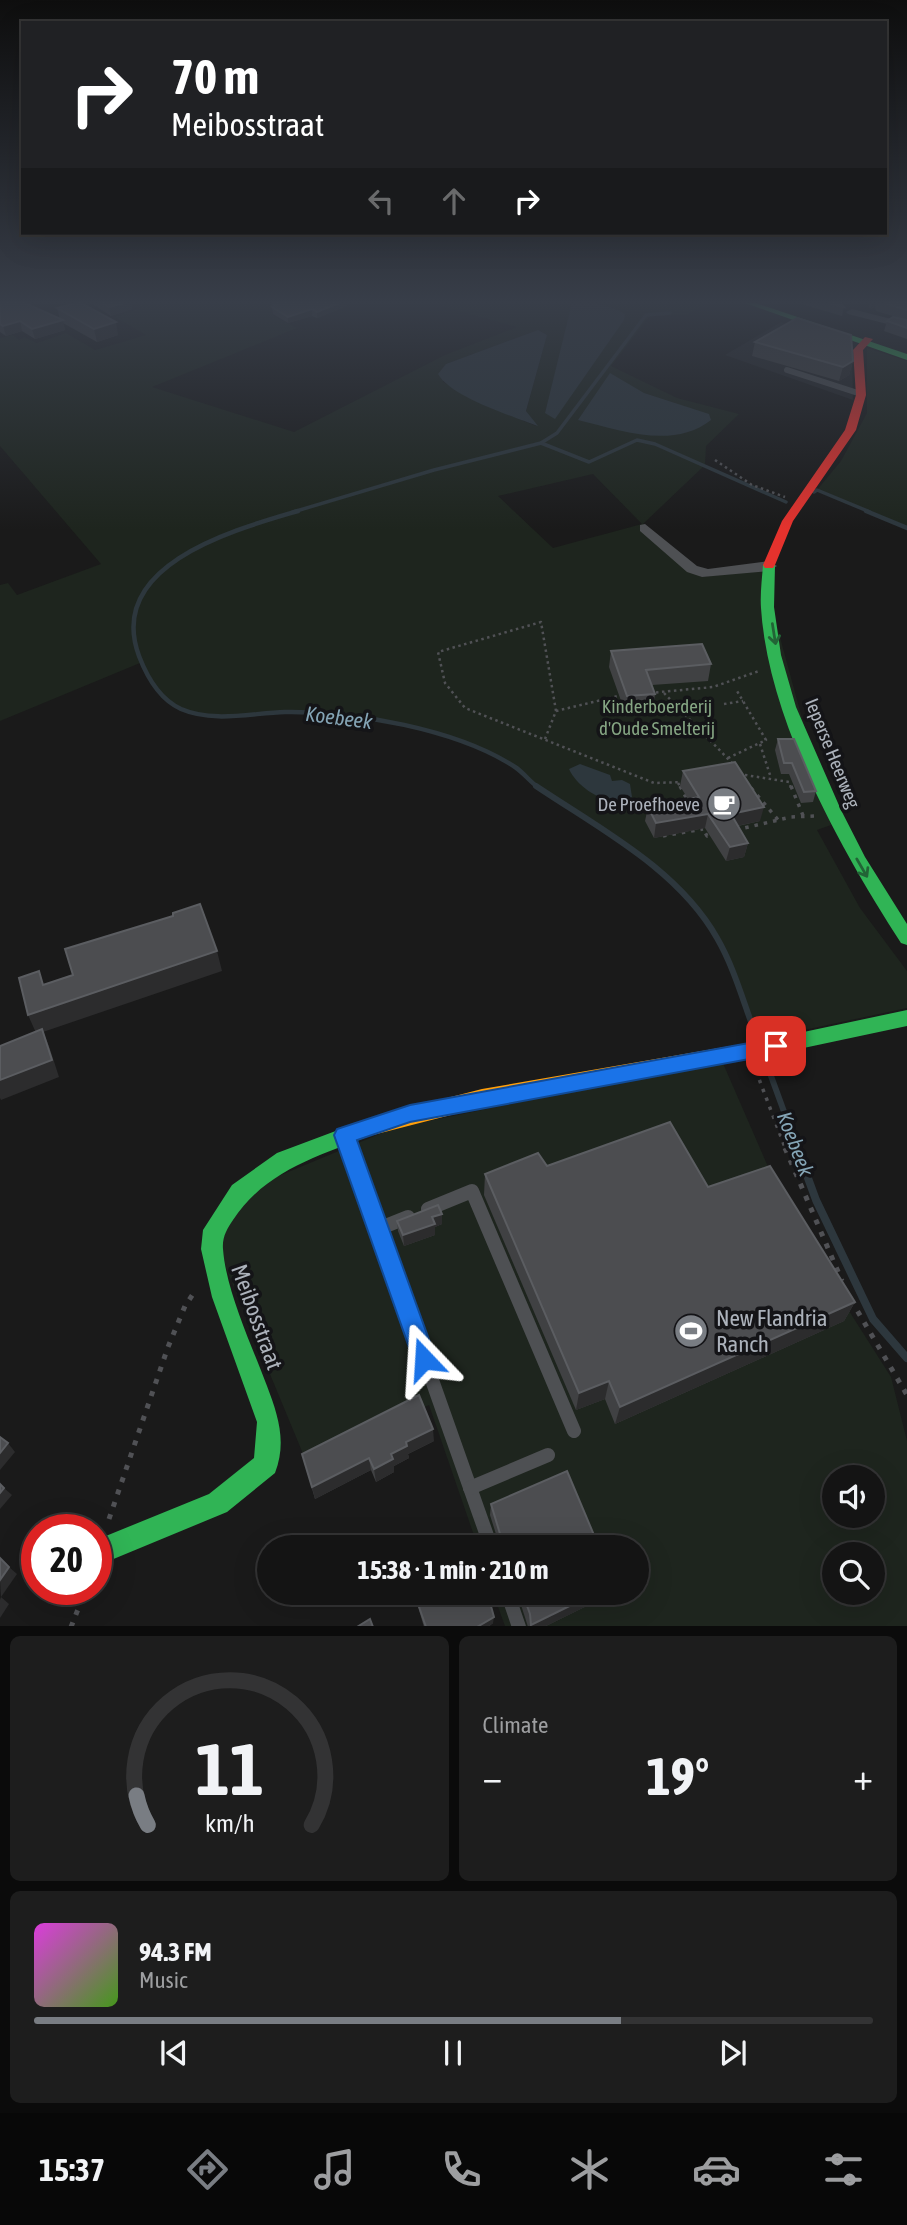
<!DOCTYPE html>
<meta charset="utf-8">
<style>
body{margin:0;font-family:"Asap Condensed",sans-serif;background:#1d1d1d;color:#f1f3f6;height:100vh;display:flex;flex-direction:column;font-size:26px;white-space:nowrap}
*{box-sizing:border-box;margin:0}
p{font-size:23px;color:#9d9ea0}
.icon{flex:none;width:38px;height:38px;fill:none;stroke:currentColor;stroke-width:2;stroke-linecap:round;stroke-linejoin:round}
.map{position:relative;height:1626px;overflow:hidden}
.drawer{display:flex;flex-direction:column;gap:10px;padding:10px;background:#0b0b0b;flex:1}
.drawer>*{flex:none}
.banner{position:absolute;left:21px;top:21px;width:866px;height:214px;border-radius:0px;box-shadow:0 7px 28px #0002,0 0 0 2px #333334;background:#202124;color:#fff;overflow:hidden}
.fabs{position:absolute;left:822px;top:1465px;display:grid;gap:14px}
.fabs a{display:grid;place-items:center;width:63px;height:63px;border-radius:50%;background:#141414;box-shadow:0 7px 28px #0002,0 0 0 2px #333334;font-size:35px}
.speed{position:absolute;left:21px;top:1514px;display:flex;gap:14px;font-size:35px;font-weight:700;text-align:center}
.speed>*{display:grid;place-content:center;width:91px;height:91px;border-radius:50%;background:#141414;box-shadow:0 7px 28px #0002,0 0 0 2px #333334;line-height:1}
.speed .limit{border:10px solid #d22;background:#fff;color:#111}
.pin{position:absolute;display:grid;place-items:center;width:60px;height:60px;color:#fff;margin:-30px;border-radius:14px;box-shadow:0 4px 10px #0006}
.me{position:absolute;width:77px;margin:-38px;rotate:340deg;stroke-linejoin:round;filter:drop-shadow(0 0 5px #0008)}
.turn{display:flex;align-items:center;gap:24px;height:147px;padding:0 35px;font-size:32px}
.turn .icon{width:91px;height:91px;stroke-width:2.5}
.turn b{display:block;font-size:49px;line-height:60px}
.lanes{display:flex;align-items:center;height:66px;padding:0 35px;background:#0003;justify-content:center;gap:35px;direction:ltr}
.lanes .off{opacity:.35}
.big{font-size:52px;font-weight:700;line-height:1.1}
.drawer .widget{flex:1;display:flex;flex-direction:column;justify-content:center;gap:10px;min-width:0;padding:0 24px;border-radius:10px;background:#1d1d1d}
.drawer .dial{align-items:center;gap:0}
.dial svg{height:182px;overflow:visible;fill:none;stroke:#333334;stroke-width:7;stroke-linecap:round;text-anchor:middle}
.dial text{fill:#f1f3f6;stroke:none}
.song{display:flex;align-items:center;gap:21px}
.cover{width:84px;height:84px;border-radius:10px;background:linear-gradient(135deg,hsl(300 70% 55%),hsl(100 70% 35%))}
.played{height:7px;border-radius:4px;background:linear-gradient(90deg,#797d83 70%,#333334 70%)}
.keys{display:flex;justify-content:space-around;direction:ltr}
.heat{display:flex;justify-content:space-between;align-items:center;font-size:38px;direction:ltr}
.drawer .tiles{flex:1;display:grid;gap:10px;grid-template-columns:1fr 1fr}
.widget:last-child{grid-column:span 2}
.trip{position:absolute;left:257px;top:1535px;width:392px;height:70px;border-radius:35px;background:#141414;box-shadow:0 7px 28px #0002,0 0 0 2px #333334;font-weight:700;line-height:70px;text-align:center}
.tabs{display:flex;height:112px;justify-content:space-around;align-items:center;background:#080808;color:#9d9ea0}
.tabs .icon{width:49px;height:49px}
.tabs .active{color:#797d83}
.tabs b{font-size:32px;color:#f1f3f6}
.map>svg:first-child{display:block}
.built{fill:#242527}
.green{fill:#1e251e;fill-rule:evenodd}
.water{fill:#2d373d}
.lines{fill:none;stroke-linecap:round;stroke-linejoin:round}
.stream-far3{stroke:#2d373d;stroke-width:3.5}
.stream-far2{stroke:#2d373d;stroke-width:4.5}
.stream-far1{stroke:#2d373d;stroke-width:6}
.stream{stroke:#2d373d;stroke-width:8}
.path-far2{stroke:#505155;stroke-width:2.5;stroke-dasharray:2.5 3.5;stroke-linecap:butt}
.path-far1{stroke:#505155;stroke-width:3.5;stroke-dasharray:3.5 6;stroke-linecap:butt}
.path{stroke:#505155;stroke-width:5;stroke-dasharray:5 8;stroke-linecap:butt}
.lane-far2{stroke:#4e5053;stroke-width:6}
.lane-far1{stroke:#4e5053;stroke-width:10}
.lane{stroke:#4e5053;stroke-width:14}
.street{fill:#4e5053;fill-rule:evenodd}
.fast{fill:#30b455;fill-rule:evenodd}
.slow{fill:#ff9f0a;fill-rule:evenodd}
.jam{fill:#e5322d;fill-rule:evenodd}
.wall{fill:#404143}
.shaded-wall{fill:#2c2c2d}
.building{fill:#4c4d50;stroke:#5b5d61;stroke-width:2}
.oneway{stroke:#226436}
.route{fill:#1a73e8;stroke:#114b97;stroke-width:2}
.labels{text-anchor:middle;stroke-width:7;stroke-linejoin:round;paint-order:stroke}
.park-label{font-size:19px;fill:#85a583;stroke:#141417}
.street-label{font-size:19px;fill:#acb2bb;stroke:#141417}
.poi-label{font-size:19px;fill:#acb2bb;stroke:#141417;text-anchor:end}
.water-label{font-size:21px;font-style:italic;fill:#84a4b5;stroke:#141417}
.near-street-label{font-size:23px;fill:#acb2bb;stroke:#141417}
.near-poi-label{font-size:23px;fill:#acb2bb;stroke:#141417;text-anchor:start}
</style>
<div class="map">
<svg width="907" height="1627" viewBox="0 0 907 1627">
<rect width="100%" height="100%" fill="#1a1a1a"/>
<path class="built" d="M781 322 852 348 853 400 725 355Z"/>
<g class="green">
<path d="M136 303H267L274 316 297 328 152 387 294 432 445 355 517 327 430 303H574L545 413 616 309 589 303H659L674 308 673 303H711L686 315 650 316 611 366 677 398 739 414 706 446 705 465 643 524 701 577 762 571 831 825 817 830 860 908 907 971V1008L757 1040 714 931 692 903 662 872 535 785C502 737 346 712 289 712 255 712 215 722 182 710 160 701 153 681 140 663L0 721V585L8 583 17 595 101 564 0 446V338L13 335 19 340 24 337 37 343 66 333 95 350 146 335 115 317 142 307ZM538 330 547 335 526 411 536 426 490 407 443 382 446 364ZM593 474 642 524 553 548 498 496Z"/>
<path d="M867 348 907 361V528L817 490 841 461 867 413Z"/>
<path d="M722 1061 769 1169 811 1251 891 1377 907 1441V1626H505L493 1593 637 1592V1547H478L429 1405 306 1461 226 1268 219 1238 257 1185 394 1128ZM835 1477H873V1516H835ZM835 1554H873V1592H835Z"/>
</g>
<g class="water">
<path d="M572 303C590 301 609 305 625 314L624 320 555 419 545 413Z"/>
<path d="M538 330 547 335 526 411 538 426C512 416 451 397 438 374L446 364Z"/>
<path d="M610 373 644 393 709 414 711 420C673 450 620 430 578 420Z"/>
<path d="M580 764 610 775 612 781 622 780 630 784 632 797C611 810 578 789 569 769Z"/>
</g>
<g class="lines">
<g class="stream-far3">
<path d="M541 443 589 462 637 440 655 444 786 502"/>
<path d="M814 492 817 490 870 512"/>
<path d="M293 512 434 470 541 443 557 433 646 315 670 313"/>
</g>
<g class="stream-far2">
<path d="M298 511C237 529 105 564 139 656 147 677 159 699 181 709 214 723 251 713 285 712 354 711 457 729 515 767 524 773 530 782 539 788"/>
<path d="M866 511 907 528"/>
</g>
<g class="stream-far1">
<path d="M536 786C600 829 678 869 717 938 735 969 744 1005 757 1038"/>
<path d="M763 1054 798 1150"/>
</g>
<path class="stream" d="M797 1148 816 1200 873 1319 907 1358"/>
<g class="path-far2">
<path d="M715 460 752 485 785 497"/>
<path d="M650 693 713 687 759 671"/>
<path d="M664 693 734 765"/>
<path d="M724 704 743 701"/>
<path d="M556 711 622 695"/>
<path d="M545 739 556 711 541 622 438 652 445 683 465 708 654 783 684 782"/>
<path d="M760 744 771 778"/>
<path d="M728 758 766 740 737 691"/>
<path d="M739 774 789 782 791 788"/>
<path d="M678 783 681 788"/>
</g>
<g class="path-far1">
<path d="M680 786 689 803"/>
<path d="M791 786 804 818"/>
<path d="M751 788 779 821"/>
<path d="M701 825 707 836 714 834"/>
<path d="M736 830 791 817 814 816"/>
<path d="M663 836 703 829"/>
<path d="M756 1071 786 1150"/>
</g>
<g class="path">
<path d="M785 1148 842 1281"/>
<path d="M851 1300 907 1395"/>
<path d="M109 1519 168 1347 185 1306 195 1291"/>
<path d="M71 1627 86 1589"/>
</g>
<path class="lane-far2" d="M787 370 861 394"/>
<path class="lane-far1" d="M345 1135 350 1150"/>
<g class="lane">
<path d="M350 1148 491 1547"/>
<path d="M428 1209 472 1191 574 1431"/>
<path d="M378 1229 408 1217"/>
<path d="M470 1488 548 1455"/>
<path d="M507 1592 519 1627"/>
</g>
<g class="street">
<path d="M852 309 907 323V329L848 314 846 312Z"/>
<path d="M645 524 697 566 708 569 769 561 777 566 769 571 702 577 687 572 640 531V525Z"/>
</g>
<g class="fast">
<path d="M745 303H756L907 354V360Z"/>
<path d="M769 561 775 565 774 607 781 655 796 707 841 810 865 857 907 924V945L901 943C841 850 768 720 761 608 760 594 762 579 763 565Z"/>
<path d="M907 1010V1026L766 1056 759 1054 757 1048 759 1042 766 1040Z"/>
<path d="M373 1117 380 1120 383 1126 380 1132C325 1154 267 1168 233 1220 227 1229 222 1237 223 1249 226 1291 252 1346 267 1386 278 1415 287 1442 275 1473L227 1512 99 1565 96 1564V1540L209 1494 254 1458 257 1422 212 1297 201 1249 203 1230 232 1185 277 1153Z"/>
</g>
<path class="slow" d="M766 1040 773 1042 775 1048 773 1054 766 1056 482 1107 373 1135 366 1132 363 1126 366 1120 373 1117 482 1089Z"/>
<path class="jam" d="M865 337 873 339 863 350 866 395 856 430 793 521 775 565 773 568H765L763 565 782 521 845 430 856 395 853 350Z"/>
</g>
<g class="wall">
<path d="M0 303 60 319 57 308 118 335 97 342 63 323 65 330 35 339 22 331 6 336 0 332Z"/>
<path d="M91 303H131L132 309 111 316Z"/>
<path d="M271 303 347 306 317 318 312 316 288 323 273 314Z"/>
<path d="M798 303H841L844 307 842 316Z"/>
<path d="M868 303H907V339L884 331 887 321 903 319 876 311 875 307 870 309Z"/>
<path d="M755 342 853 361 849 375 839 381 752 356Z"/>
<path d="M611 651 711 664 708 681 652 685 655 694 653 710 625 712 609 667Z"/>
<path d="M778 739 816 791 813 802 801 803 789 774H781L775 750Z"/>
<path d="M683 771 760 821 738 826 748 843 744 857 726 861 705 828 654 838 645 821 648 807 688 799 680 786Z"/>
<path d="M485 1174 708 1187 855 1302 844 1321 615 1424 605 1399 576 1410 484 1195Z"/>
<path d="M397 1221 442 1224 435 1227V1235L404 1246 398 1231Z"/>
<path d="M434 1441 408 1454 409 1458 394 1466V1472L376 1482 371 1470 315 1499 302 1454Z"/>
<path d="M491 1504 599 1547H500L490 1515Z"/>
<path d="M517 1592H611V1594L544 1627H528Z"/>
<path d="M418 1604 493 1623 488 1627H424L419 1610Z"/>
</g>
<g class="shaded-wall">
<path d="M124 303H131L132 309 111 316 109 307Z"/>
<path d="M339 303H346L347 306 317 318V312Z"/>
<path d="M872 303H876L875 307 870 309Z"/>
<path d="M312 309V316L288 323V317Z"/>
<path d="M63 320 65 330 35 339 32 329Z"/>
<path d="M20 321 22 331 6 336 3 326Z"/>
<path d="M116 322 118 335 97 342 94 329Z"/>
<path d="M853 361 849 375 839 381 843 367Z"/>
<path d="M764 807 760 821 727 828 731 814Z"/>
<path d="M708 814 705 828 654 838 656 823Z"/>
<path d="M748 843 744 857 726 861 730 847Z"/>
<path d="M217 951 222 971 43 1032 49 1046 59 1077 1 1100 0 1098V1080L37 1035 28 1015Z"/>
<path d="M442 1214V1224L435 1227V1235L404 1246 403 1235 432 1217Z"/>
<path d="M855 1302 844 1321 615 1424 620 1407Z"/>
<path d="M609 1381 605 1399 576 1410 579 1393Z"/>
<path d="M433 1429 434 1441 408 1454 409 1458 394 1466V1472L376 1482 374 1469 406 1442Z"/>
<path d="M8 1443 15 1452 0 1470V1453Z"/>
<path d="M369 1458 371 1470 315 1499 312 1487Z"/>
<path d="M4 1488 12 1495 0 1509V1493Z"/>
<path d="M9 1567 17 1574 1 1597 0 1580Z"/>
<path d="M598 1592H611V1594L544 1627H530L531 1625Z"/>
<path d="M1 1597 9 1604 0 1618V1600Z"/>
<path d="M494 1617 493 1623 488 1627H477Z"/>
</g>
<g class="building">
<path d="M0 303H25L63 320 32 329 20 321 3 326 0 324Z"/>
<path d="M76 303H81L116 322 94 329 57 308Z"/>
<path d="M102 303H124L109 307Z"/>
<path d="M271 303H339L317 312 312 309 288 317 272 307 277 305Z"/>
<path d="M828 303H841L844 307Z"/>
<path d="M884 303H907V310Z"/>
<path d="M893 317 907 320V328L887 321Z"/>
<path d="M797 318 851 335 853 361 843 367 755 342Z"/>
<path d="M702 644 711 664 646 670 655 694 627 696 611 651Z"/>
<path d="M778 739H794L816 791 804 792 792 763H784Z"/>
<path d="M735 762 764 807 731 814 748 843 730 847 708 814 656 823 648 807 699 797 683 771Z"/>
<path d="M200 904 217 951 28 1015 19 978 39 971 43 985 73 975 65 949 173 916V913Z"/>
<path d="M42 1029 52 1060 0 1080V1046Z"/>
<path d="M670 1122 708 1187 770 1166 855 1302 620 1407 609 1381 579 1393 485 1174 538 1153 547 1166Z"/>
<path d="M438 1205 442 1214 432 1217 435 1224 403 1235 397 1221Z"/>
<path d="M419 1395 433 1429 406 1442 407 1446 391 1454 393 1459 374 1469 369 1458 312 1487 302 1454Z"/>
<path d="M0 1437 8 1443 0 1453Z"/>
<path d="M567 1471 599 1547H504L491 1504Z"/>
<path d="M0 1484 4 1488 0 1493Z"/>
<path d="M0 1558 9 1567 0 1580Z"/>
<path d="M445 1592H487L494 1617 477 1627H426L418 1604Z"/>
<path d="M522 1592H598L531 1625 530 1614Z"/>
<path d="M370 1619 373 1627H357Z"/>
</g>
<defs><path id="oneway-shaft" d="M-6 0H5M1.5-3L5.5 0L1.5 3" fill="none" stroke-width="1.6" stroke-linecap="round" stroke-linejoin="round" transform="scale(1.75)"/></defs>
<g class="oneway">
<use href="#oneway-shaft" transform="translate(774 634) rotate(81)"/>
<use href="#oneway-shaft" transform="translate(862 868) rotate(60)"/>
</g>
<linearGradient id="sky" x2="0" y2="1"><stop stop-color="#0e0e0e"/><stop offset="0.57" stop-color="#383e49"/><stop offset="1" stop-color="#383e49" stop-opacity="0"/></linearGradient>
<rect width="907" height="530" fill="url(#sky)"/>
<path class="route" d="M776 1038 783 1041 785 1046 783 1052 776 1054 410 1122 357 1140 436 1359 433 1367 424 1371 416 1367 334 1135 337 1129 410 1105Z"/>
<defs>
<g id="cafe-disc" transform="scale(1.75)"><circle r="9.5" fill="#797d83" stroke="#141417"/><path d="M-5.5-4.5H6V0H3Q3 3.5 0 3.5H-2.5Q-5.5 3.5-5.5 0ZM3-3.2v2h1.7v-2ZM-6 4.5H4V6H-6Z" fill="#fff"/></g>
<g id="stadium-disc" transform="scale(1.75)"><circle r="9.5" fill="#797d83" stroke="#141417"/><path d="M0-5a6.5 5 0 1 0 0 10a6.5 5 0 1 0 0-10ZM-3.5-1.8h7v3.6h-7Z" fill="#fff"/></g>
</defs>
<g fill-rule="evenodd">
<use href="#cafe-disc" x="724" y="804"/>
<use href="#stadium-disc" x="691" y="1331"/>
</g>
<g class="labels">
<g class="park-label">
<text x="657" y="713">Kinderboerderij<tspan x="657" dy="22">d'Oude Smelterij</tspan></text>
</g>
<g class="street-label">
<text transform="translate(833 753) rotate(68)" y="7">Ieperse Heerweg</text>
</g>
<g class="poi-label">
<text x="700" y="811">De Proefhoeve</text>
</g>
<g class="water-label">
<text transform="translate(339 718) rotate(7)" y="7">Koebeek</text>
<text transform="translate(795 1144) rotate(69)" y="7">Koebeek</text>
</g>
<g class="near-street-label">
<text transform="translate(257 1317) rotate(70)" y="8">Meibosstraat</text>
</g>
<g class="near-poi-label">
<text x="716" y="1326">New Flandria<tspan x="716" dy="26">Ranch</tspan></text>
</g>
</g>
</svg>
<div class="fabs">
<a><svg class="icon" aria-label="sound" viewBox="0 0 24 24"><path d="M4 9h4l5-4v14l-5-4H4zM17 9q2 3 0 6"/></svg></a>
<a><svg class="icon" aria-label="search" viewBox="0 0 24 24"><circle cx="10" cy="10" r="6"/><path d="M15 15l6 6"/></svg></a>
</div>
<div class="speed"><div class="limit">20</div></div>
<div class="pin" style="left:776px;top:1046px;background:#d93025"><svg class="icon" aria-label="arrive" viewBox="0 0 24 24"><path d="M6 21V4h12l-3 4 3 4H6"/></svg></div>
<svg class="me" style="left:424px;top:1359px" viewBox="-20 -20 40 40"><path d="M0-17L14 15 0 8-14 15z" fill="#1a73e8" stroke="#fff" stroke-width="4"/></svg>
<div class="trip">15:38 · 1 min · 210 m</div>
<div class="banner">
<div class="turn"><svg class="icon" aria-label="right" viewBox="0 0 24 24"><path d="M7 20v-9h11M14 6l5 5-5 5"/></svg><div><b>70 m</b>Meibosstraat</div></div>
<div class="lanes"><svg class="icon off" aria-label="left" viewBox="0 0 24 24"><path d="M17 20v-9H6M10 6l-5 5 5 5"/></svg><svg class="icon off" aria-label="ahead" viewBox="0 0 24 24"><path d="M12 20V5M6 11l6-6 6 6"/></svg><svg class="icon" aria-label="right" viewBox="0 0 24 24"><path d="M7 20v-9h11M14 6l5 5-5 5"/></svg></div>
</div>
</div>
<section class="drawer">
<div class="tiles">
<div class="widget dial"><svg viewBox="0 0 100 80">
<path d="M14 69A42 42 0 1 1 86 69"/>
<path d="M14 69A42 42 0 0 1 9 56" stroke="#797d83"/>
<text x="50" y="56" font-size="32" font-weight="700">11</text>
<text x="50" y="72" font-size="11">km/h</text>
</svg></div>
<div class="widget"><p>Climate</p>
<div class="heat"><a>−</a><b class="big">19°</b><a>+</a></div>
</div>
<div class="widget">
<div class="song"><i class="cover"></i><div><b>94.3 FM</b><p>Music</p></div></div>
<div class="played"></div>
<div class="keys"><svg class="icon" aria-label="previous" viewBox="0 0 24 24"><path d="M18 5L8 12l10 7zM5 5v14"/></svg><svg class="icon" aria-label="pause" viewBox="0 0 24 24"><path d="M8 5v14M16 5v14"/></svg><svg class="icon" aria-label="next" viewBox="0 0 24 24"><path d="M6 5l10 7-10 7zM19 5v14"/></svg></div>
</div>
</div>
</section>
<nav class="tabs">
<b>15:37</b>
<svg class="icon active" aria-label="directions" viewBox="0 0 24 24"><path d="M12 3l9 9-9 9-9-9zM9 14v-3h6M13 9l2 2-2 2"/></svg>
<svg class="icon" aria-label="music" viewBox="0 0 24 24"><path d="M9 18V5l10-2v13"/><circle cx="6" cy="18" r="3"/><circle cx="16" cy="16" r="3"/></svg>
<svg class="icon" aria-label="phone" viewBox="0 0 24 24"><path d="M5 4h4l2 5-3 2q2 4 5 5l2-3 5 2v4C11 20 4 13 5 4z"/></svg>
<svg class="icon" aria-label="climate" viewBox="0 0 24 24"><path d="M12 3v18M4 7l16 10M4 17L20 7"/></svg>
<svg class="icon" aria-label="car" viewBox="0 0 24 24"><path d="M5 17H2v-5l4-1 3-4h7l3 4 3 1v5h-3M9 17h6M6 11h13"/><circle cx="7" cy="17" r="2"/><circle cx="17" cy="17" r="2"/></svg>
<svg class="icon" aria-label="filters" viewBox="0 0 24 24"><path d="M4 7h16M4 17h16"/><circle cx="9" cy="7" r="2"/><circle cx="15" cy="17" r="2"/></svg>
</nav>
